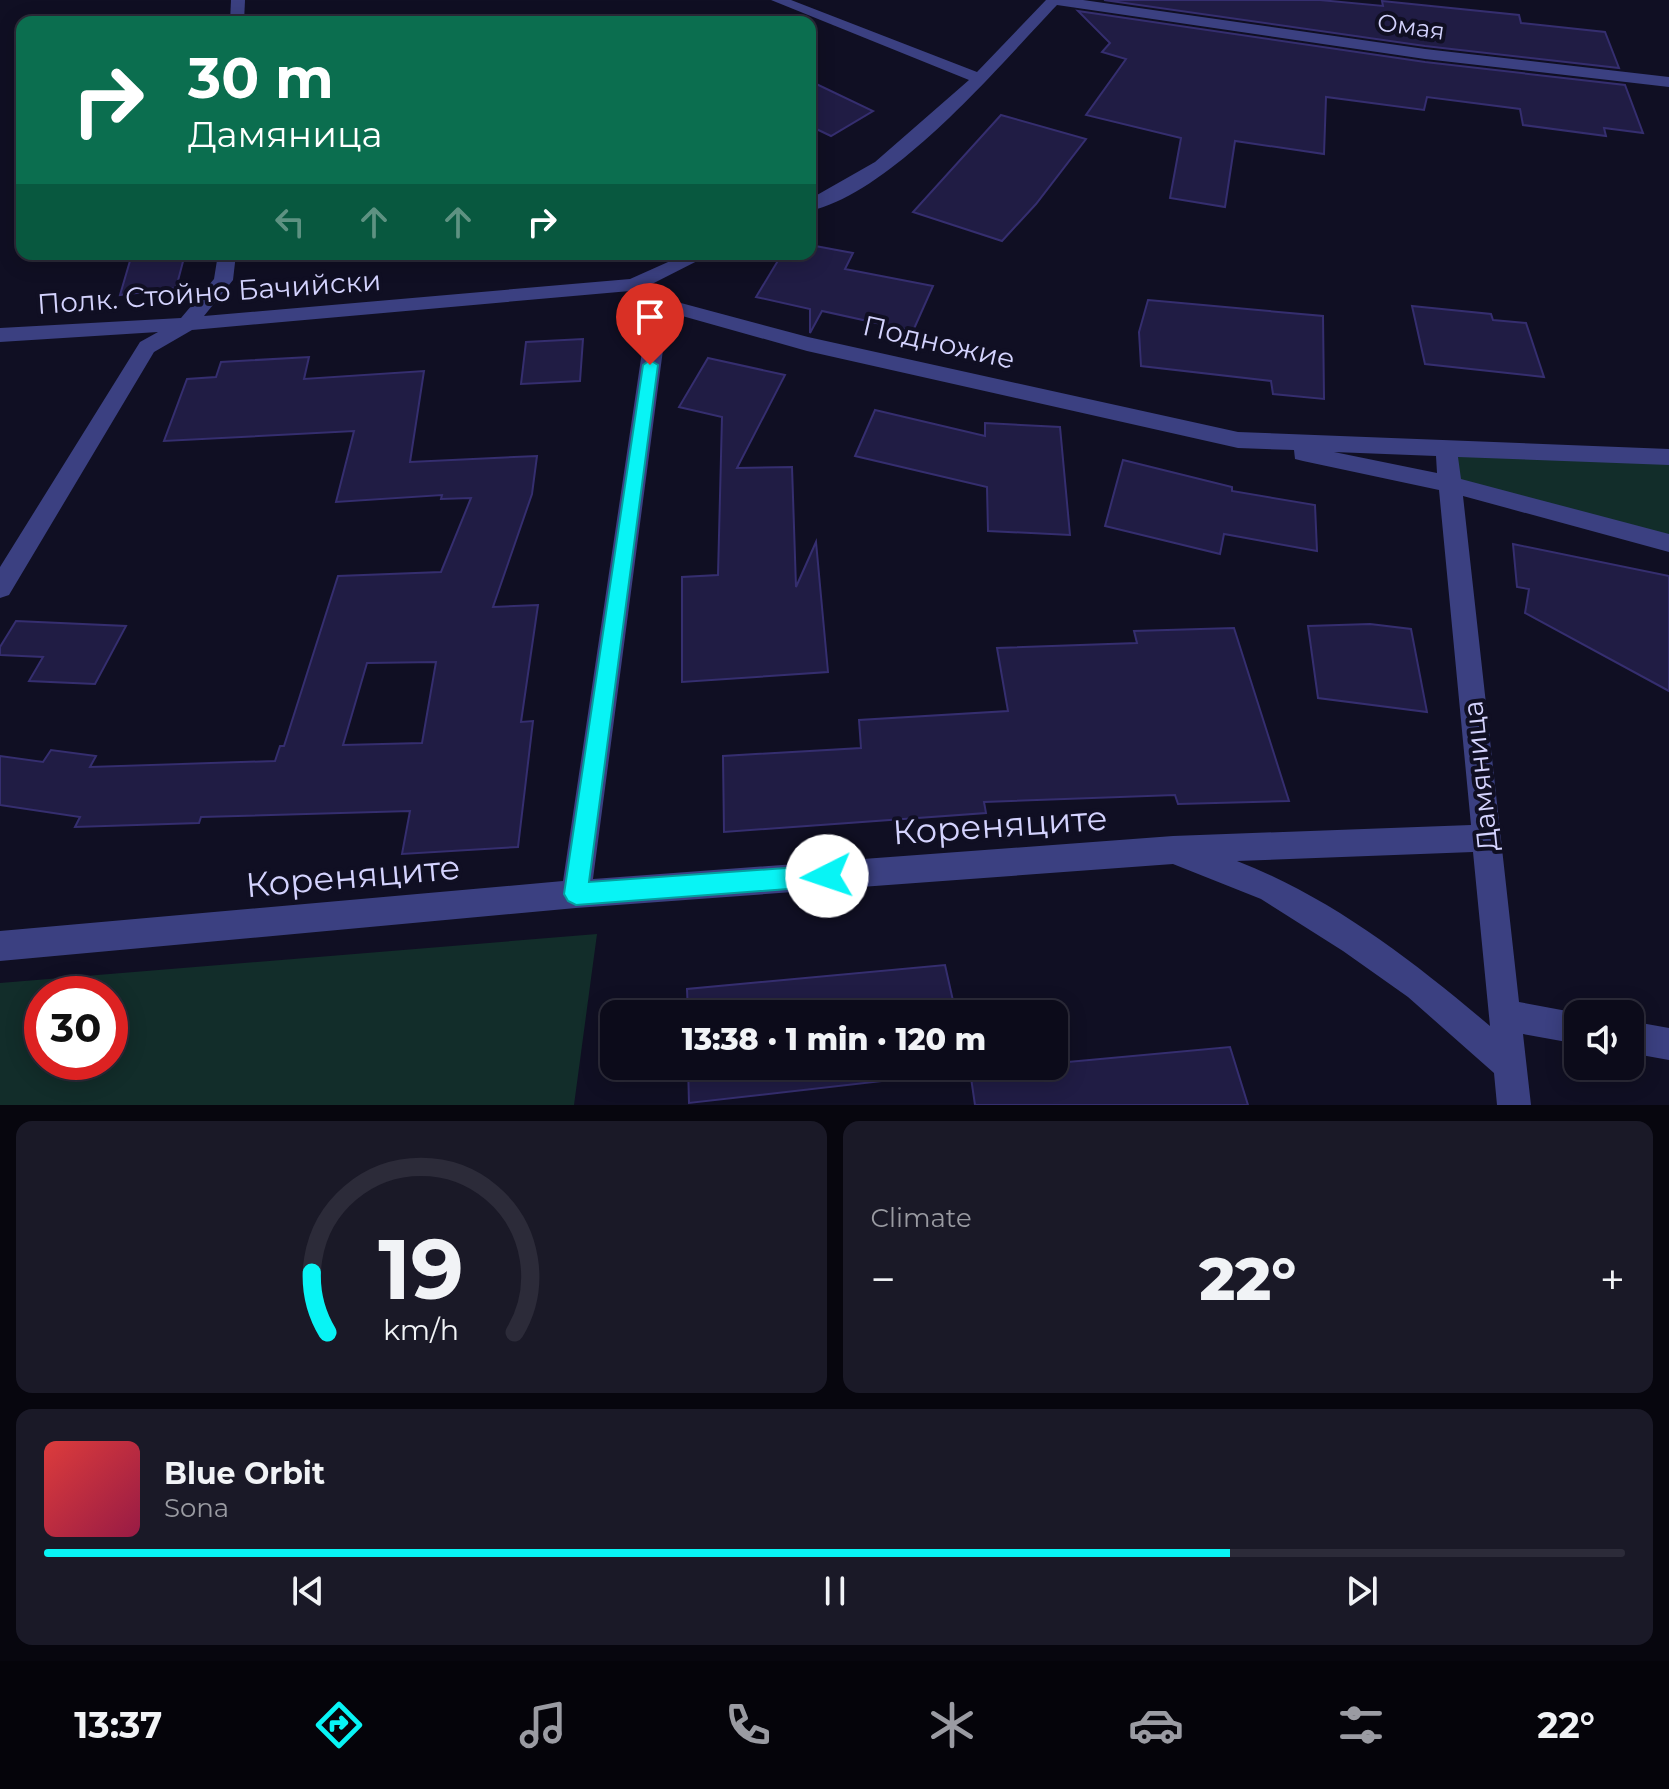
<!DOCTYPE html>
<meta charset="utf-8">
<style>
body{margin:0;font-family:Montserrat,sans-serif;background:#1a1927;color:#f1f3f6;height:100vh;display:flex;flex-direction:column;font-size:30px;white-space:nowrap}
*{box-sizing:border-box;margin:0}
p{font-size:26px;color:#9a9ba2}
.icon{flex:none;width:44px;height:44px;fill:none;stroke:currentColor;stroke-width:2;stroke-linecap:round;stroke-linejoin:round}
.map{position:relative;height:1105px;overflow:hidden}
.panel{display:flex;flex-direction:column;gap:16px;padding:16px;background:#07060e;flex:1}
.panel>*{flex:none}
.banner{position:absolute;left:16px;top:16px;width:800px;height:244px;border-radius:16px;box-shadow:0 4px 20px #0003,0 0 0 2px #2c2b39;background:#0b6e4f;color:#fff;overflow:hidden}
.fabs{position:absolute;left:1564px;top:1000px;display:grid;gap:16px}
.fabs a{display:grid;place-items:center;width:80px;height:80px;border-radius:16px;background:#0c0b1a;box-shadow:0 4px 20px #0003,0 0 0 2px #2c2b39;font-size:40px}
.speed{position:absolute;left:24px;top:976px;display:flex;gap:16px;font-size:40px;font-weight:700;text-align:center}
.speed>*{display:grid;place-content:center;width:104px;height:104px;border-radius:50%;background:#0c0b1a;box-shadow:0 4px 20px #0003,0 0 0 2px #2c2b39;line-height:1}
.speed .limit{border:12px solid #d22;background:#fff;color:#111}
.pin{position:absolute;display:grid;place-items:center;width:68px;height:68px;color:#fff;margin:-82px -34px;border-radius:50% 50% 50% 0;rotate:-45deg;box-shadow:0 0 8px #0007}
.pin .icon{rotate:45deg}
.me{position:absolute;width:88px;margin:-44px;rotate:266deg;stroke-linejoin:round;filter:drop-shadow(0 0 6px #0008)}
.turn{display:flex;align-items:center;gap:28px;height:168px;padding:0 40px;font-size:36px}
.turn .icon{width:104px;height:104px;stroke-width:2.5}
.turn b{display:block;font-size:56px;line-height:68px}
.lanes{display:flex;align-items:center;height:76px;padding:0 40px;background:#0003;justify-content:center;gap:40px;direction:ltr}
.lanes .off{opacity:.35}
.big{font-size:60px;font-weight:800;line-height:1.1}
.panel .tile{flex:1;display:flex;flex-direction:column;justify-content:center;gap:12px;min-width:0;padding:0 28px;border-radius:16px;background:#1a1927}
.panel .dial{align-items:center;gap:0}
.dial svg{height:208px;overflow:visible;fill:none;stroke:#2c2b39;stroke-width:7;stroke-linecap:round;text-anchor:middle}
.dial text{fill:#f1f3f6;stroke:none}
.song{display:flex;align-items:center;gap:24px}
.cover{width:96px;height:96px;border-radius:12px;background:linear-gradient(135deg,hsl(0 70% 55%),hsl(340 70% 35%))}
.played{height:8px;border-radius:4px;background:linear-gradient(90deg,#08f4f5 75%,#2c2b39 75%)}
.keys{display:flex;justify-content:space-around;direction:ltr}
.heat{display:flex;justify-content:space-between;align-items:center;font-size:44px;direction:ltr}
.panel .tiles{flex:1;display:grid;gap:16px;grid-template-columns:1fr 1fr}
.tile:last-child{grid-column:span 2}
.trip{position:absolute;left:600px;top:1000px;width:468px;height:80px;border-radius:16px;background:#0c0b1a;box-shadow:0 4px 20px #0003,0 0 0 2px #2c2b39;font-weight:800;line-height:80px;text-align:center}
.tab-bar{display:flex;height:128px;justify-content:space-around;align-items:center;background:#05040a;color:#9a9ba2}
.tab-bar .icon{width:56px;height:56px}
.tab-bar .selected{color:#08f4f5}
.tab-bar b{font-size:36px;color:#f1f3f6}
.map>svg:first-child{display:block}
.green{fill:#122d2a;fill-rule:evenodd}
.building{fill:#201c44;stroke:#352e6f;stroke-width:2;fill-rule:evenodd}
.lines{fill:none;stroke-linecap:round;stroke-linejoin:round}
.minor{fill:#3b4081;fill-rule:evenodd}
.route{fill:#08f4f5;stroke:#059f9f;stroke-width:2}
.labels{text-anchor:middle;stroke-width:8;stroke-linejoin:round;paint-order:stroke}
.far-street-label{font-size:24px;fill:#d4d3fe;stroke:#100f23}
.street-label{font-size:28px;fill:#d4d3fe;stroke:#100f23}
.near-street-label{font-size:34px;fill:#d4d3fe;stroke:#100f23}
</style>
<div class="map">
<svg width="1669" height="1105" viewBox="0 0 1669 1105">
<rect width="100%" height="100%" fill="#100f23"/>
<g class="green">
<path d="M1446 447 1669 457V543L1450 484Z"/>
<path d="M597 934 574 1105H0V983ZM42 994H110V1062H42Z"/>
</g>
<g class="building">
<path d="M1104 0H1320L1383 6 1382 1 1519 15 1521 23 1605 32 1619 68 1425 46Z"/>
<path d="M1078 11 1425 62 1625 85 1643 133 1604 128 1606 136 1523 125 1520 109 1427 97 1424 110 1326 97 1324 154 1235 141 1225 207 1170 198 1181 138 1086 115 1126 59 1102 52 1110 43Z"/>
<path d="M810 81 873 111 831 136 810 126Z"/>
<path d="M1001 115 1086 139 1036 204 1002 241 913 212Z"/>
<path d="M810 245 853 253 845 269 933 286 913 331 822 311 810 333V309L756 297 782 254H810Z"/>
<path d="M132 254H185L176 288 120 295Z"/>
<path d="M1148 300 1323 316 1324 399 1273 394 1271 381 1141 366 1139 332Z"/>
<path d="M1412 306 1491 314 1493 320 1526 323 1544 377 1425 364Z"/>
<path d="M583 339 580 381 521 384 526 342Z"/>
<path d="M309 357 304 379 424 371 410 462 537 456 532 494 493 607 538 605 521 722 533 721 518 847 402 854 410 811 201 817 199 823 75 827 80 817 0 805V756L43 762 51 750 96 756 90 767 275 761 280 746H284L338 576 441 572 471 498 441 499 442 495 336 502 354 431 164 441 187 379 216 377 221 362ZM436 662 422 743 343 745 367 663Z"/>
<path d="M708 358 785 375 737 468 792 467 796 587 816 542 828 672 682 682V577L718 575 722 417 679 407Z"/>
<path d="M875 410 985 436V423L1060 427 1070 535 988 531 987 487 855 456Z"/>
<path d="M1123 460 1232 487V491L1315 505 1317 551 1224 534 1220 554 1105 526Z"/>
<path d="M1513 544 1669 576V691L1525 613 1529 589 1517 587Z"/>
<path d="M16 621 126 626 95 684 29 681 43 657 0 655V647Z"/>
<path d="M1370 624 1411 629 1427 712 1318 698 1308 626Z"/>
<path d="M1234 628 1289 801 1178 804 1175 795 984 802 986 813 724 832 723 756 861 748 859 720 1008 711 997 648 1137 643 1134 631Z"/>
<path d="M945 965 956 1014H688L687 989Z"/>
<path d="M1230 1047 1248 1105H975L970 1071Z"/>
<path d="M688 1066H968L970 1071 689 1103Z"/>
</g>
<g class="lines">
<g class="minor">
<path d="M231 0H245L244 22H230Z"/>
<path d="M771 0H791L977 72 1046 0H1083L1425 49 1669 77V87L1425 59 1057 5C998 67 894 191 810 211V199L875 162 969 80Z"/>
<path d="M218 254H236L233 280 204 316 630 279 686 254H711L648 286 666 299 808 337 1238 432 1669 449V465L1458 457 1461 479 1669 534V552L1463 496 1519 1002 1583 1014H1578V1044L1523 1034 1531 1105H1497L1494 1073 1408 997 1343 951 1261 899 1173 864 576 908 0 961V931L563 881 649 305 630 291 192 330 154 352 9 595 0 598V567L140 342 158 332 0 342V328L181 318 214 279ZM668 312 807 351 1238 448 1294 450 1295 459 1303 461 1439 490 1471 825 1173 836 593 879ZM1334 452 1436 456 1437 473ZM1473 852 1490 1026C1413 961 1332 898 1237 861Z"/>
<path d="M1630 1021 1669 1028V1060L1630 1053Z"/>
</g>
</g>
<path class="route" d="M650 360 658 365 589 882 827 865 835 868 838 876 835 883 827 886 576 905 568 901 564 894 643 365Z"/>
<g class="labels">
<g class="far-street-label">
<text transform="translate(1411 27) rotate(8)" y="8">Омая</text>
</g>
<g class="street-label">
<text transform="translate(209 292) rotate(-4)" y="10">Полк. Стойно Бачийски</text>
<text transform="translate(939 342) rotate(13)" y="10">Подножие</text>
<text transform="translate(1480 776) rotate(-96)" y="10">Дамяница</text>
</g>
<g class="near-street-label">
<text transform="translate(1000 825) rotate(-4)" y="12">Кореняците</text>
<text transform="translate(353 876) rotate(-5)" y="12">Кореняците</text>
</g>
</g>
</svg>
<div class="fabs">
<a><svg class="icon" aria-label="sound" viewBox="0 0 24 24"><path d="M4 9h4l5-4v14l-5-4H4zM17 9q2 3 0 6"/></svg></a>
</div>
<div class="speed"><div class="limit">30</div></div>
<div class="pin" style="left:650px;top:365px;background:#d93025"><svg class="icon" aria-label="arrive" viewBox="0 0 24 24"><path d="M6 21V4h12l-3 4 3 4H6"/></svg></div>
<svg class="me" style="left:827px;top:876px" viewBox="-20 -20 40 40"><circle r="19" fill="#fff"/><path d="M0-13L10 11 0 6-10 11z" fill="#08f4f5"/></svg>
<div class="trip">13:38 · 1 min · 120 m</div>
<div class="banner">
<div class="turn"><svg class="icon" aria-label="right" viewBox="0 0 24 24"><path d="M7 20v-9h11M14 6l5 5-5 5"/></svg><div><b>30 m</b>Дамяница</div></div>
<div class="lanes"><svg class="icon off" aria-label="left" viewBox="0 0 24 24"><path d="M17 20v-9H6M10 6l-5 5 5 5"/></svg><svg class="icon off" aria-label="ahead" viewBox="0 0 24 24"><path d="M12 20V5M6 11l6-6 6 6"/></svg><svg class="icon off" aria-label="ahead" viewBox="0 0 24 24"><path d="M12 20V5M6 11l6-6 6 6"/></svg><svg class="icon" aria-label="right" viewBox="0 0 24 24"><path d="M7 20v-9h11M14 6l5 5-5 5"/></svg></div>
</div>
</div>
<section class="panel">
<div class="tiles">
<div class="tile dial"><svg viewBox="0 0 100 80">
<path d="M14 69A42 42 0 1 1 86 69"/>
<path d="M14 69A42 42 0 0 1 8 46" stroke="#08f4f5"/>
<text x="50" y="56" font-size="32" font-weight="700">19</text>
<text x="50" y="72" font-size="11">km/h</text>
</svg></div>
<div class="tile"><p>Climate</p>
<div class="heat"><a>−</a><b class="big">22°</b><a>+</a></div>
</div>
<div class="tile">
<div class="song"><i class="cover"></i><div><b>Blue Orbit</b><p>Sona</p></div></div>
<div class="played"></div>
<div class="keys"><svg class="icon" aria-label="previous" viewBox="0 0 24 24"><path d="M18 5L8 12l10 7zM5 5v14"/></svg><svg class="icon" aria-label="pause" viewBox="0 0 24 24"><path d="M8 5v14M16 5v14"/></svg><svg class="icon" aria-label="next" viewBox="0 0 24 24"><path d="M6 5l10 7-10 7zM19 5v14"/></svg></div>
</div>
</div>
</section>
<nav class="tab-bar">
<b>13:37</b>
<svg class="icon selected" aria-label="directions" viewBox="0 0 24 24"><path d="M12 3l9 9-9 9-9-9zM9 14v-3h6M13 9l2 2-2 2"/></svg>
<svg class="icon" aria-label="music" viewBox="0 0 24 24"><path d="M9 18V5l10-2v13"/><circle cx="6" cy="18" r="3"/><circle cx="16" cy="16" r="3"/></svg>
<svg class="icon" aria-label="phone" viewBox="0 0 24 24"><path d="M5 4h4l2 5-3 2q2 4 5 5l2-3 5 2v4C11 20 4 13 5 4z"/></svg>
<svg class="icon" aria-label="climate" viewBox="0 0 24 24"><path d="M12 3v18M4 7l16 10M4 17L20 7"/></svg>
<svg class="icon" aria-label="car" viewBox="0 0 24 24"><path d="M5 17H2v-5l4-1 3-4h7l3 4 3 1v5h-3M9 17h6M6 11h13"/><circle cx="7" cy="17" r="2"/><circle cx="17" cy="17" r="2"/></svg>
<svg class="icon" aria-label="filters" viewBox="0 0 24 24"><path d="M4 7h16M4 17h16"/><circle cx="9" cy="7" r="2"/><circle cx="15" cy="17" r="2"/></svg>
<b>22°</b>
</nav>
